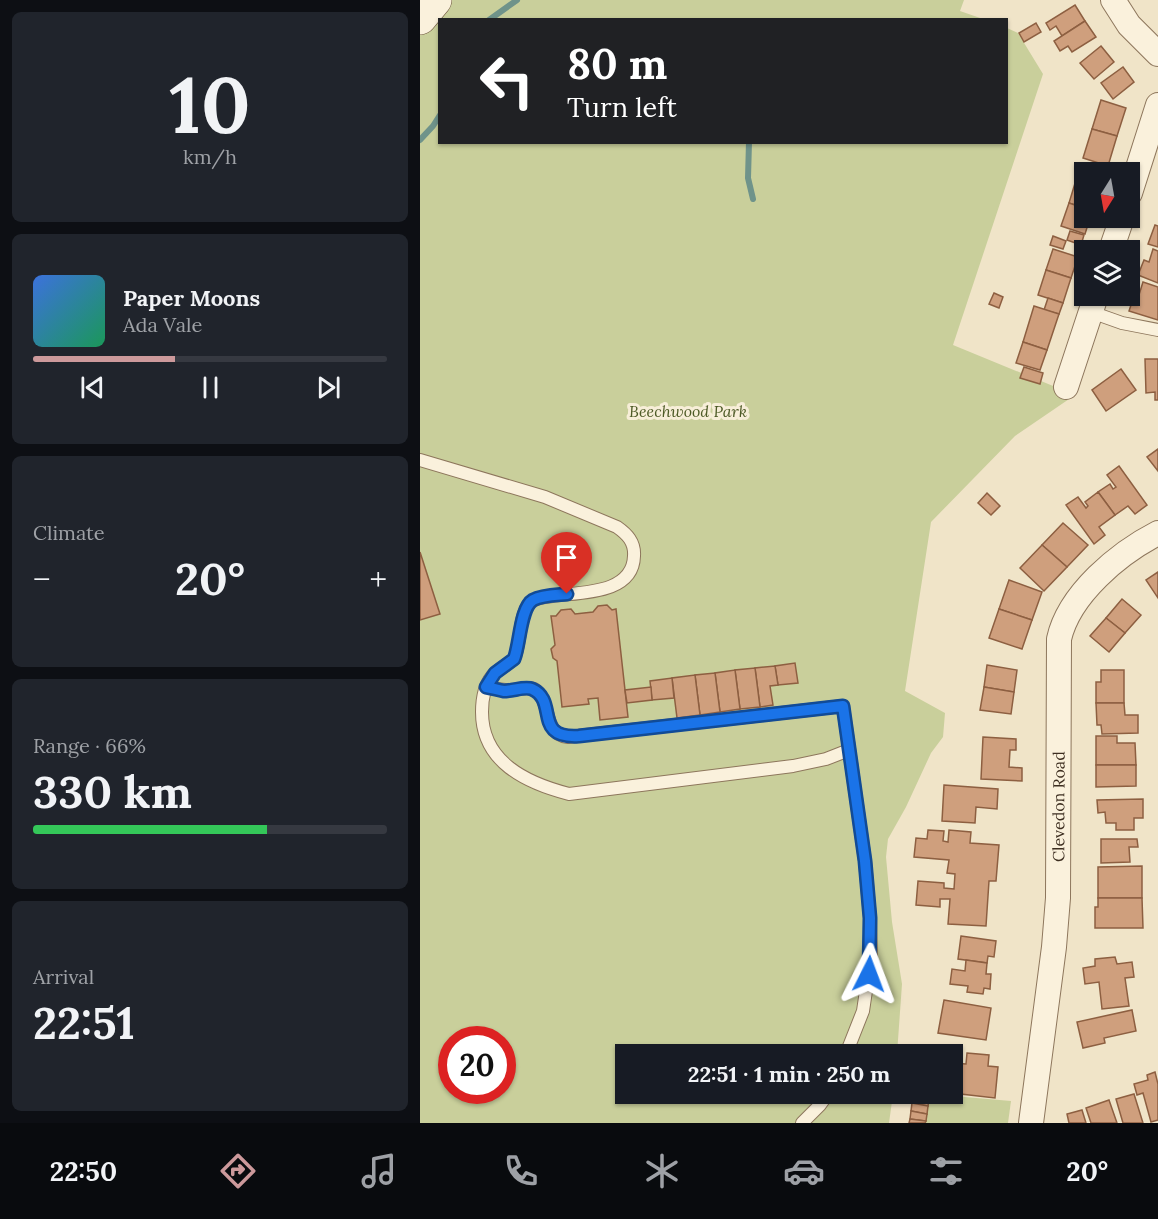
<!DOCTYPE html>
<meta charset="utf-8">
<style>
body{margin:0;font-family:Lora,serif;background:#20242c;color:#f1f3f6;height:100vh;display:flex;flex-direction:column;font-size:22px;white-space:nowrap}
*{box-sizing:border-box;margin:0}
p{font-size:20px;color:#9ea1a6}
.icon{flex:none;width:33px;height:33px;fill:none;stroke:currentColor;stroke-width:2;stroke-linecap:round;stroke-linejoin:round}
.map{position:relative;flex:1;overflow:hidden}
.panel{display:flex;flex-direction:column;gap:12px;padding:12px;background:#0d0f14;width:420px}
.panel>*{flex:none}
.banner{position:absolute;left:18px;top:18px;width:570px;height:126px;border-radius:0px;box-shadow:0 2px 4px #0004;background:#202124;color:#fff;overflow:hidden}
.needle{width:39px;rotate:191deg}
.buttons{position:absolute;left:654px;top:162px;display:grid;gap:12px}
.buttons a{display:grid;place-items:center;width:66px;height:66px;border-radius:0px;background:#171b24;box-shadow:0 2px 4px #0004;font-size:30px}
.speed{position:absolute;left:18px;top:1026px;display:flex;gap:12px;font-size:30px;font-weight:700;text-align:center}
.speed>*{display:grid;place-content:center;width:78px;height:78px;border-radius:50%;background:#171b24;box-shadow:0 2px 4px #0004;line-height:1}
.speed .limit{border:9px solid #d22;background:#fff;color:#111}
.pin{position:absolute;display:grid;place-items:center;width:51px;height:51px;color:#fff;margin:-62px -26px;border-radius:50% 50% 50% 0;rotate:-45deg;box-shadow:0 0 6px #0007}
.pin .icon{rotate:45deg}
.me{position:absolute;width:66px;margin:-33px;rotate:3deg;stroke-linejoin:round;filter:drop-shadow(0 0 4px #0008)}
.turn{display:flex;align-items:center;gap:21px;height:126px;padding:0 30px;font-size:27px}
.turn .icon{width:78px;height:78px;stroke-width:2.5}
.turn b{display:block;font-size:42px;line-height:51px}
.big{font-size:45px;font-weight:700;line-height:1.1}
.panel .card{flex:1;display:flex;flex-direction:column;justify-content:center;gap:9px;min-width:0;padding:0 21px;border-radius:9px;background:#20242c}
.panel .dial{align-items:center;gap:0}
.dial b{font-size:78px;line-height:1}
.song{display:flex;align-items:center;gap:18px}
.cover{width:72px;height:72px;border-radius:9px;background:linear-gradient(135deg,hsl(220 70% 55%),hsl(150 70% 35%))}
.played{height:6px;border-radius:3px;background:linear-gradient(90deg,#cc999b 40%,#363941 40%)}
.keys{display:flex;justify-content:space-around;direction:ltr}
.heat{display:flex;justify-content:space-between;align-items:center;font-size:33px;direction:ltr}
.charge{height:9px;border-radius:4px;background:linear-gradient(90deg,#34c759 66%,#363941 0)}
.trip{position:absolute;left:195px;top:1044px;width:348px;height:60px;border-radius:0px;background:#171b24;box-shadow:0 2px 4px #0004;font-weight:700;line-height:60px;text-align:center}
.tab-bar{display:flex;height:96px;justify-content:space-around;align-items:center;background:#090b0e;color:#9ea1a6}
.tab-bar .icon{width:42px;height:42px}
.tab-bar .current{color:#cc999b}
.tab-bar b{font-size:27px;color:#f1f3f6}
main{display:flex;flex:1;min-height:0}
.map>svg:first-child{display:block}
.green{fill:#c9cf9b;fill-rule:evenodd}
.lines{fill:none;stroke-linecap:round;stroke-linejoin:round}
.stream{stroke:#6f938a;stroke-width:6}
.building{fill:#cf9f7d;stroke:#8d5f41;stroke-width:1.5}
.lane-casing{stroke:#8d765c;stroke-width:14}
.street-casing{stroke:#8d765c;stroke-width:26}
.secondary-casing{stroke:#6f573f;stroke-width:34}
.lane{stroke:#faf1dc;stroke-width:12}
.street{stroke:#faf1dc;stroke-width:24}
.secondary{stroke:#faf1dc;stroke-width:33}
.route-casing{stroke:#114b97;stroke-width:15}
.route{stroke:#1a73e8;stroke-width:10}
.labels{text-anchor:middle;stroke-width:6;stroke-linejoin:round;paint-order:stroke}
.park-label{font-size:16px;font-style:italic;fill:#4d5a26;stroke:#f7eed8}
.street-label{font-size:16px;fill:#3d2e20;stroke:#f7eed8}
</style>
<main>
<section class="panel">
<div class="card dial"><b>10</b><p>km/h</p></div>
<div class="card">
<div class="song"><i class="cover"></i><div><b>Paper Moons</b><p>Ada Vale</p></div></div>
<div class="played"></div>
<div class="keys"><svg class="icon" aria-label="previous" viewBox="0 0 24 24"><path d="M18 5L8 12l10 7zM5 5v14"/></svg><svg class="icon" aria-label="pause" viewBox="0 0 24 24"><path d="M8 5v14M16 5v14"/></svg><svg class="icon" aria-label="next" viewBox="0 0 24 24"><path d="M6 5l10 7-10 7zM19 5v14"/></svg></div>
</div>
<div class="card"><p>Climate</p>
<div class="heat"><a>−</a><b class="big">20°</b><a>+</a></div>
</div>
<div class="card"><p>Range · 66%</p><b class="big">330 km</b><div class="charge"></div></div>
<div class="card"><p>Arrival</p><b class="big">22:51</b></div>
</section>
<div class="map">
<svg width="738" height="1123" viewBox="0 0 738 1123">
<rect width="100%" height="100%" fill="#f0e4c8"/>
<g class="green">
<path d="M15 0H544L540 11 563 19 20 20V142H586L587 28 598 33 623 74 533 345 655 395 595 436 511 522 485 691 525 713 523 737 511 753 486 807 468 839 466 857 472 922 482 984 477 1054H206V1094H473L469 1123H0V18ZM32 1040H82V1090H32Z"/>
<path d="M510 1094 591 1101 588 1123H505Z"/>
</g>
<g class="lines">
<g class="stream">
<path d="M69 20 97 0"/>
<path d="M0 140 13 126 20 115"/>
<path d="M329 142 328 178 333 199"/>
</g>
</g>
<g class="building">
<path d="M655 5 665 21 642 36 636 26 630 30 626 23Z"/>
<path d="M665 21 676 37 652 52 648 46 640 51 634 41Z"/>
<path d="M616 23 621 32 604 42 599 33Z"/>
<path d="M681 46 694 62 674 79 660 63Z"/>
<path d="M703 67 714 82 693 99 681 83Z"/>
<path d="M681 100 706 108 697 136 672 129Z"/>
<path d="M672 129 697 136 688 166 663 158Z"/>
<path d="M656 180 664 183V208L649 203Z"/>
<path d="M649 203 664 208V218H670L665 234 641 226Z"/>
<path d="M735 225 738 226V247L728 244Z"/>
<path d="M650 231 664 235 661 245 647 240Z"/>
<path d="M633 236 646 241 643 249 630 245Z"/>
<path d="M633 249 658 257 651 278 626 270Z"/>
<path d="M733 249 738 251V283L718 275 724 260 729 262Z"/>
<path d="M626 270 651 278 643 303 618 295Z"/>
<path d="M723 282 738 287V320L709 311 714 296 718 298Z"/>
<path d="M574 293 583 297 579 308 569 304Z"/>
<path d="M628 298 643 303 639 314 624 310Z"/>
<path d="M614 306 639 314 627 350 603 342Z"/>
<path d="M603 342 627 350 620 370 596 363Z"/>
<path d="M725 359H738V400H735V392L726 393Z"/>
<path d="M604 367 623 373 620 384 600 378Z"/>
<path d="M701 369 716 390 686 411 672 390Z"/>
<path d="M738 449V471L727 457Z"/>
<path d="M699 466 727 505 715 514 708 506 695 515 678 492 690 484 693 489 696 487 687 475Z"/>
<path d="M678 492 695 515 679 527 685 535 674 544 646 505 658 497 666 508 668 506 665 502Z"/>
<path d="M567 493 580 506 571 515 558 503Z"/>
<path d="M643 523 668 545 647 567 622 545Z"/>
<path d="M622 545 647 567 624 591 600 568Z"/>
<path d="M0 552 20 614 0 620Z"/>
<path d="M738 572V598L726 580Z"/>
<path d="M589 580 622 592 612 620 579 609Z"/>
<path d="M702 599 721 615 705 633 686 618Z"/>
<path d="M187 605 192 610 196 609 208 717 180 720 178 698 168 699 169 704 142 707 137 661 133 658 131 649 135 645 131 616H136L141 610 151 609 155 614 173 612 178 606Z"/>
<path d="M579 609 612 620 602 649 569 638Z"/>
<path d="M686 618 705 633 689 652 670 636Z"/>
<path d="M375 663 378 683 358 685 355 666Z"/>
<path d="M567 665 597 670 594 692 564 687Z"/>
<path d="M355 666 358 685 350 686 353 705 340 707 335 668Z"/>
<path d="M335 668 340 707 320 709 315 670Z"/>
<path d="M315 670 320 709 300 712 295 673Z"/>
<path d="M681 670H704V703H676V682H681Z"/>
<path d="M295 673 300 712 280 715 275 675Z"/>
<path d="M275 675 280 715 257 718 252 678Z"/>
<path d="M252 678 254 698 232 700 230 681Z"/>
<path d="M231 687 232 700 207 703 205 690Z"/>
<path d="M564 687 594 692 591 714 560 710Z"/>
<path d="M676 703H704L705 715H718V733L682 734 681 725H677Z"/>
<path d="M676 736H697V743H715L716 765H676Z"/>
<path d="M563 737 596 739V750H590L589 767 602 768V781L561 779Z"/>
<path d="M676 765H716V786L676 787Z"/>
<path d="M524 785 578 789 577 809 556 807 555 823 522 821Z"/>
<path d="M723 799V818H714V830H696V823H686L685 812 678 813 677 800Z"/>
<path d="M508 830 524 831 523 841 528 842 529 830 551 832 550 843 579 845 576 881H569L566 926 528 924 530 899H520V907L496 905 498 881 524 883V888L534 889 535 874 527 873 529 860 494 857 496 838 507 839Z"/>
<path d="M681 839H717L718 847H709L710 862 681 863Z"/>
<path d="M722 866V898H678V867Z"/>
<path d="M678 898H722L723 928H675V907H678Z"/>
<path d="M541 936 576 941 574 957 568 956 567 963 538 959Z"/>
<path d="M695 957 697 964 712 962 714 977 705 978 709 1006 682 1009 679 982 665 984 663 968 675 966V959Z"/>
<path d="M546 960 567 963 566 974H571L570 989 564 988 563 994 547 992 548 986 530 984 532 969 545 971Z"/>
<path d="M524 1000 571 1008 566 1040 518 1033Z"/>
<path d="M712 1010 716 1031 684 1038 685 1043 663 1048 657 1022Z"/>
<path d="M547 1053 569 1055 568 1066 578 1067 575 1098 532 1093V1063L546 1064Z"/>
<path d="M735 1072 738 1084V1120L731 1122 723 1093 717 1095 714 1084 728 1080 727 1075Z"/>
<path d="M714 1094 723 1123H703L696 1099Z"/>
<path d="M493 1096 509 1098 508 1106 492 1103Z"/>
<path d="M689 1100 697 1123H671L666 1108Z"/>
<path d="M492 1103 508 1106 507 1114 491 1111Z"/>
<path d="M662 1110 666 1123H649L647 1114Z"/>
<path d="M491 1111 507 1114 506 1121 490 1119Z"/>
<path d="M490 1119 506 1121 505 1123H489Z"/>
</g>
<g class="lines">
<g class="lane-casing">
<g id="lane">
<path d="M671 312 702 323 738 330"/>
<path d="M0 460 125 497 197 527C207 534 215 542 214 556 213 595 159 592 132 596 125 597 116 597 110 603 99 614 101 644 94 659 87 665 78 669 72 676 64 686 62 700 62 712 62 762 106 783 149 794L373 766 406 759 429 750"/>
<path d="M66 687C77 689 88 692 99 689 104 689 109 687 114 689 133 701 121 734 148 737L423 706 445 861 450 918 451 957 443 1011 426 1054"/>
<path d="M382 1123 400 1105 408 1094"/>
</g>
</g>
<g class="street-casing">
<g id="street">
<path d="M693 0 709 25 738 54"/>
<path d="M710 193 738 105"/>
<path d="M691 250 702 218"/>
<path d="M646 387 676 296"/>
<path id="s1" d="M611 1123 634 947 638 898 639 639C649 594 699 553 738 533"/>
</g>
</g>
<g class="secondary-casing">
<path id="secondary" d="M0 18 15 0"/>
</g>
<use href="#lane" class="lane"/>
<use href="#street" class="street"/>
<use href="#secondary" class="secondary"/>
</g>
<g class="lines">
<g class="route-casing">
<path id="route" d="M147 594C137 595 122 595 113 600 100 608 100 645 94 659L75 673 66 687C72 688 78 690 84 691 93 691 105 686 112 689 139 701 112 739 159 736L423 706 445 861 450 918 449 974"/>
</g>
<use href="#route" class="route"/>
</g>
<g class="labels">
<g class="park-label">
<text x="268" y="417">Beechwood Park</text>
</g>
<g class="street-label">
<text dy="6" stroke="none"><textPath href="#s1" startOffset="318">Clevedon Road</textPath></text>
</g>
</g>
</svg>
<div class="buttons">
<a><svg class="needle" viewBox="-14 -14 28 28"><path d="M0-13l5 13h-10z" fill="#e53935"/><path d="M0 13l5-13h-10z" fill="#9ea1a6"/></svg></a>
<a><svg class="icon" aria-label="layers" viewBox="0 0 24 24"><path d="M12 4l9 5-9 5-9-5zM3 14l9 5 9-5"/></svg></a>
</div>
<div class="speed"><div class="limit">20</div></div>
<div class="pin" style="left:147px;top:594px;background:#d93025"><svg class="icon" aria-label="arrive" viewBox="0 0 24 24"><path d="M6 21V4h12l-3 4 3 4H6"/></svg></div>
<svg class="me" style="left:449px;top:974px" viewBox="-20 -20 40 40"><path d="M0-17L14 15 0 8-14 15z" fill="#1a73e8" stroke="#fff" stroke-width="4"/></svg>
<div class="trip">22:51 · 1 min · 250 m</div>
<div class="banner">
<div class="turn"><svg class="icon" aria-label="left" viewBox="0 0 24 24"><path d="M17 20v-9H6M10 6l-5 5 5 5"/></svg><div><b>80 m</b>Turn left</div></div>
</div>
</div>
</main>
<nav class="tab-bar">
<b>22:50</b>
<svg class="icon current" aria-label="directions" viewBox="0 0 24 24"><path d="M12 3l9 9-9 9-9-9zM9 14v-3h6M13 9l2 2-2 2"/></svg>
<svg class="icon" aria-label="music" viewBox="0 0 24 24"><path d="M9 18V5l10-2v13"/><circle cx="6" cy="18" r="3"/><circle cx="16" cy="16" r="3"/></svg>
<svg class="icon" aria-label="phone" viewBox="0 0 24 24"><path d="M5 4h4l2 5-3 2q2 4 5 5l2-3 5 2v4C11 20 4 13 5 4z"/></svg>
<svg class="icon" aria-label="climate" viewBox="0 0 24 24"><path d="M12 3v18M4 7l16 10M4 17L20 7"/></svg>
<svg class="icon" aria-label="car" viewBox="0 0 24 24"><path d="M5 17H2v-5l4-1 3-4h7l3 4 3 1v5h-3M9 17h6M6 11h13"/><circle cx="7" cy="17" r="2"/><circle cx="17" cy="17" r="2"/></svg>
<svg class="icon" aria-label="filters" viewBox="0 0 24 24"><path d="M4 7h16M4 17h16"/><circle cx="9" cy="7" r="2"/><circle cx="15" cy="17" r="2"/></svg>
<b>20°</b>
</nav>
